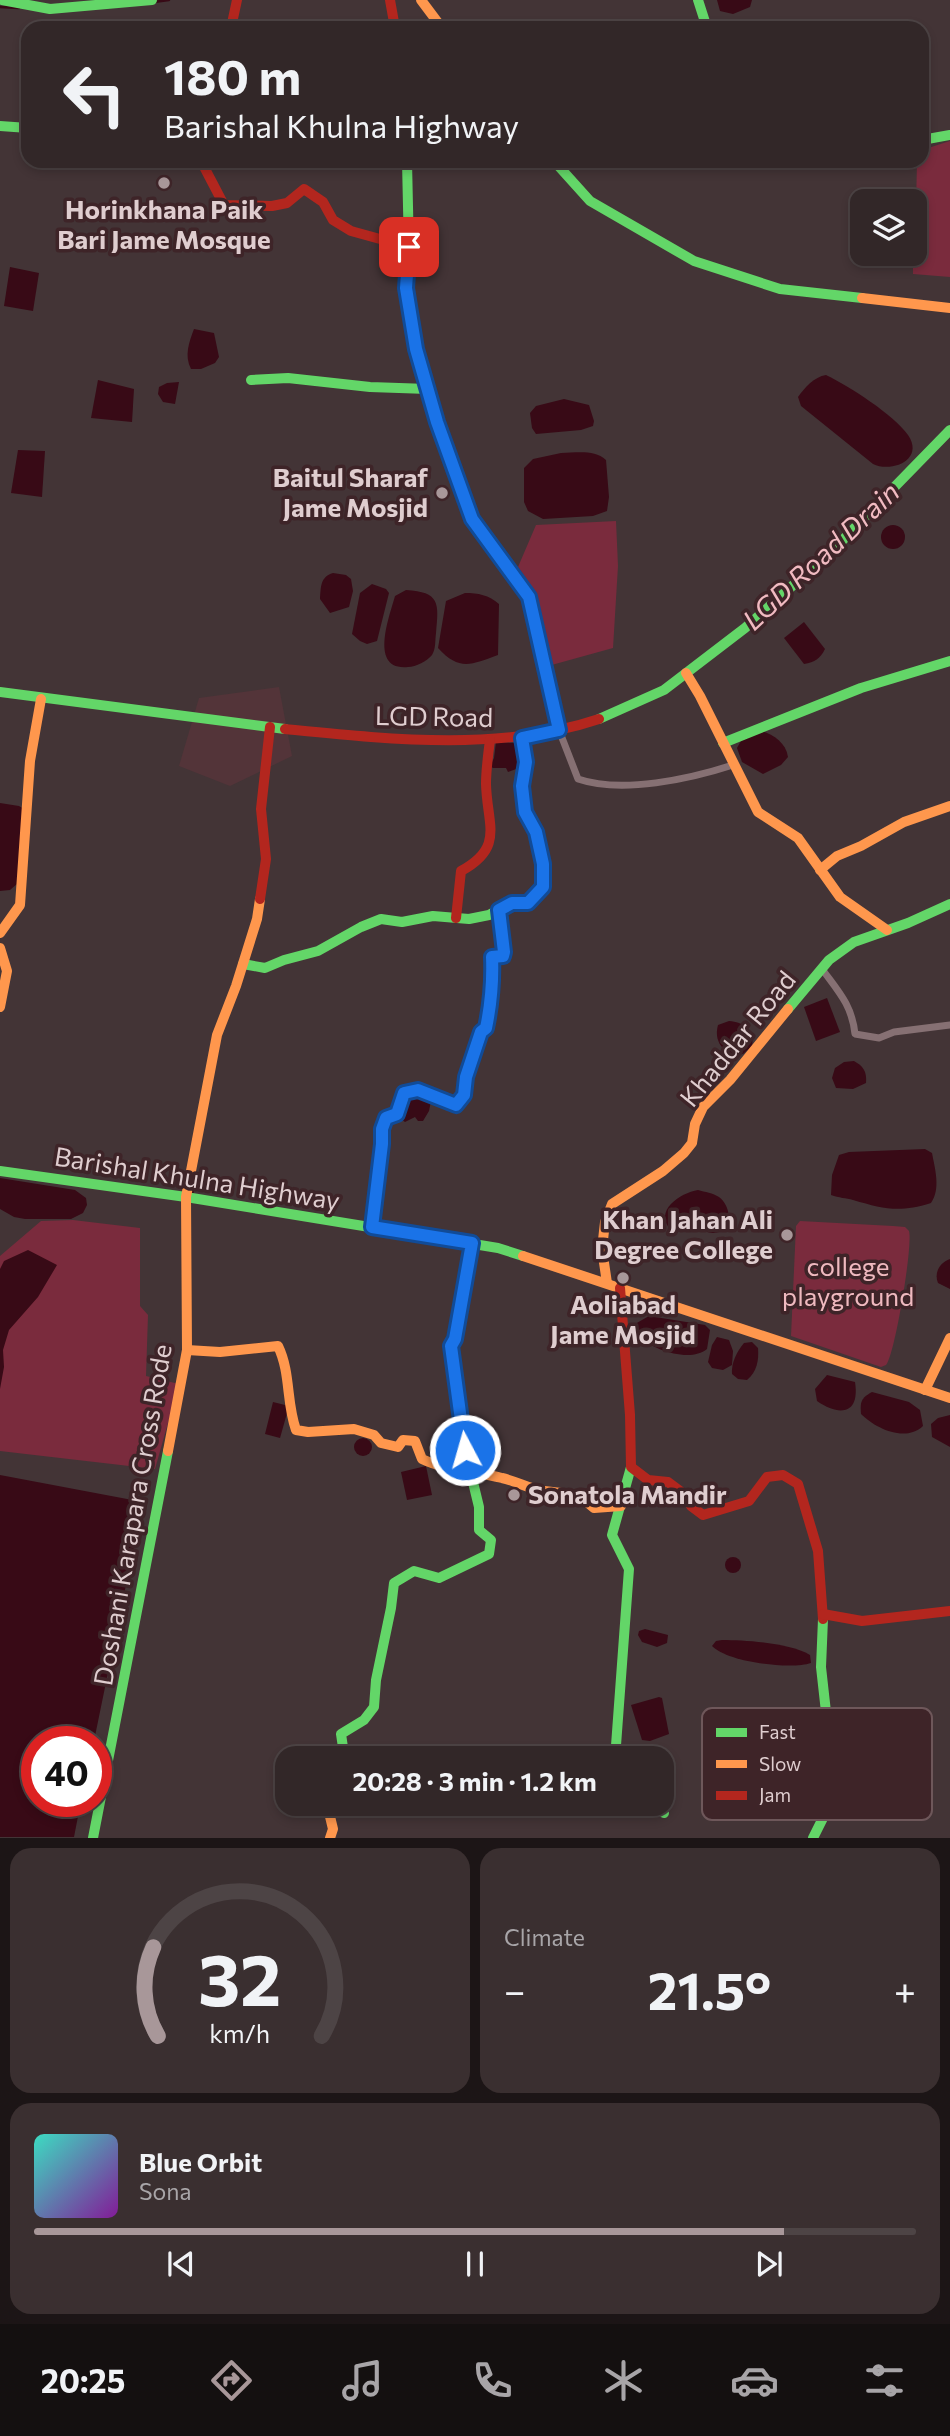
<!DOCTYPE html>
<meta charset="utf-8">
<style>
body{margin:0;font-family:Commissioner,sans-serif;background:#3a2f30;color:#f1f3f6;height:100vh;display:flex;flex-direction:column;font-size:26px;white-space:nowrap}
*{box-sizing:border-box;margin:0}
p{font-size:23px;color:#a8a5a8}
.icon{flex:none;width:38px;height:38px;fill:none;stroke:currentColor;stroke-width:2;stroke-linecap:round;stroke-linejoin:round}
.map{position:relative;height:1838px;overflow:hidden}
.drawer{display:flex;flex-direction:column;gap:10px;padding:10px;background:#1c1516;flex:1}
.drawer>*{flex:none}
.banner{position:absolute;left:21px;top:21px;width:908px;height:147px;border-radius:21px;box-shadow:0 4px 10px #0003,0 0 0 2px #4d4445;background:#322728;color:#f1f3f6;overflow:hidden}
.tools{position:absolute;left:850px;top:189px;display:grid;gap:14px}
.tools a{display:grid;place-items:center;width:77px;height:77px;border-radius:14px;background:#322728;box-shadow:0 4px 10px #0003,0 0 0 2px #4d4445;font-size:35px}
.speed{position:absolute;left:21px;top:1726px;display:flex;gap:14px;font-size:35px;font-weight:700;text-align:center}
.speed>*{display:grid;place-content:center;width:91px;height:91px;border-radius:50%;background:#322728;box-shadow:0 4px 10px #0003,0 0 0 2px #4d4445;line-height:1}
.speed .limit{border:10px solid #d22;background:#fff;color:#111}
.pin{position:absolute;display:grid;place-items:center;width:60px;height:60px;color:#fff;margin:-30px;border-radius:14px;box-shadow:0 4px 10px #0006}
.me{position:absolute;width:77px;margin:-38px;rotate:354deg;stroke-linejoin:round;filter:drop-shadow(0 0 5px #0008)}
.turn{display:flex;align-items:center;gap:24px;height:147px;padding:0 28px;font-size:32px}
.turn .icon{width:91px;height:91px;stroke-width:2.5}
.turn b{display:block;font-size:49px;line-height:60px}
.big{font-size:52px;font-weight:700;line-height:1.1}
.drawer .card{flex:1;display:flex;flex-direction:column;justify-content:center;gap:10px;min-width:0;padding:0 24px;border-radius:21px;background:#3a2f30}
.drawer .dial{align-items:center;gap:0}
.dial svg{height:182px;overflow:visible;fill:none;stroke:#4d4445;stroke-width:7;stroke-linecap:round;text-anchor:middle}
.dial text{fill:#f1f3f6;stroke:none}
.song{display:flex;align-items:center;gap:21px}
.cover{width:84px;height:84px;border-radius:10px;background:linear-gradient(135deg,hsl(170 70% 55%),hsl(290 70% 35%))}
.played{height:7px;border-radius:4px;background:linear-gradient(90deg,#a89799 85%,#4d4445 85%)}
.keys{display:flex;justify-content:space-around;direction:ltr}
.heat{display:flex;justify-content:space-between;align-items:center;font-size:38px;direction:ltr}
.drawer .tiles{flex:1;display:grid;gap:10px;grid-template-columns:1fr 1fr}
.card:last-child{grid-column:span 2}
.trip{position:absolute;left:275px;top:1746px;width:399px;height:70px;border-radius:21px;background:#322728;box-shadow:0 4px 10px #0003,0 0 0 2px #4d4445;font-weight:700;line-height:70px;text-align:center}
.dock{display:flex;height:112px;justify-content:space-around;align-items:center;background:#141010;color:#a8a5a8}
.dock .icon{width:49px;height:49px}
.dock .on{color:#a89799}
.dock b{font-size:32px;color:#f1f3f6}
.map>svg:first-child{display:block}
.built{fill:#533439}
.green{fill:#7a2b3d}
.water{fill:#380a16}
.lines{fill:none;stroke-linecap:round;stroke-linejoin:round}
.stream{stroke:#380a16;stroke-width:2.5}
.street{stroke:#867073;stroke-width:7}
.fast{stroke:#63d668;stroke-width:10}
.slow{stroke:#ff974d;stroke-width:10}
.jam{stroke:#b3261e;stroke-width:10}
.route-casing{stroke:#114b97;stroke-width:18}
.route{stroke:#1a73e8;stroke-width:12}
.poi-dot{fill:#a89799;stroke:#3e2428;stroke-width:2.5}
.labels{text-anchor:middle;stroke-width:7;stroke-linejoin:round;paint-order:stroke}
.poi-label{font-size:26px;font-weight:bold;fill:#dfcdcf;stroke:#3e2428}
.street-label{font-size:26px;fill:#dfcdcf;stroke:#3e2428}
.park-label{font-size:26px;fill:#efb9bf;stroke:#3e2428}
.water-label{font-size:28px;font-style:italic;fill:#f1bac1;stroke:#3e2428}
.key{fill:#3e2428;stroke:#6e575a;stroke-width:2}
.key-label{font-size:19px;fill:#dfcdcf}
</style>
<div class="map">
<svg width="950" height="1838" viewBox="0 0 950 1838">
<rect width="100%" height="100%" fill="#433436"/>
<path class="built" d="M279 687 292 756 230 786 179 766 199 698Z"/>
<g class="green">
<path d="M950 141V277L913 274V254H915L917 161H922V150Z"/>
<path d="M616 521 618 566 613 648 548 666 534 590 518 567 536 525Z"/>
<path d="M73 1220 140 1228V1306L148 1315 146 1376 179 1384 155 1469 0 1451V1256L41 1221Z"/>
<path d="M800 1221 893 1226 905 1227 909 1231C913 1245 895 1354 886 1365L881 1367 791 1336 796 1226Z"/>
</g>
<g class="water">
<path d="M717 0H752L750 7 733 14 720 11Z"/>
<path d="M10 267 39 273 33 311 4 306Z"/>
<path d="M194 329 214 333 219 357 215 363 201 369H191C184 356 189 342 194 329Z"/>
<path d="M826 375C849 386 894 415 908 435 925 460 891 473 873 464L801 406 798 397C805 387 814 377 826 375Z"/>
<path d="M98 380 134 389 132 422 91 418Z"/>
<path d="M179 382 175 404 163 402 158 394 159 387 167 383Z"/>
<path d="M564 399 589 405 594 421 593 426 581 430 536 434 532 428 530 413 536 406Z"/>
<path d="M18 450 45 451 42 497 11 493Z"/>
<path d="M561 453C576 453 594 449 606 460L609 497 607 511 593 516 543 519 528 511 524 502V468L533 459Z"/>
<circle cx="893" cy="537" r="12"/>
<path d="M333 573 346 575 351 579 353 591 349 607 330 613 320 599C321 587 320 577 333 573Z"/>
<path d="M372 584 386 589 389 593 377 641 367 644 360 641 352 634 360 593Z"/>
<path d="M406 590C440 592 439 603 436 633 435 640 436 649 432 655 427 661 416 667 408 667 368 671 390 615 395 596Z"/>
<path d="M465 593C478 593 489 595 499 604L498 655C471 665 459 671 438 648L446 601Z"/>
<path d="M804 622 825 649C820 659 815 662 804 664L784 638Z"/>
<path d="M762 731C774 735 786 743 788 757L781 765 763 774 742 762 737 748 742 739Z"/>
<path d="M496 742 515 743 523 754 519 768 508 772 506 768H493L490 766 494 758Z"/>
<path d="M0 803 19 806 24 809 17 884 10 890 0 891Z"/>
<path d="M827 998 840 1032 816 1041 804 1007Z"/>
<path d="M729 1021C743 1022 755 1030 752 1046L743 1054C725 1057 713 1042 718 1025Z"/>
<path d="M854 1061C863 1066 867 1071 866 1083L853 1089 836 1088 832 1078 835 1068 844 1062Z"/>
<path d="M417 1092 431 1101 429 1111 423 1121H418L415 1117 405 1122 401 1119 406 1094Z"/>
<path d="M925 1149 932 1153C935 1169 941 1189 931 1203 899 1213 884 1209 853 1200 846 1198 839 1198 831 1195L832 1175 839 1155 849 1152Z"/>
<path d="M0 1178 75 1190 86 1198 87 1205 83 1213 71 1219H25L14 1217 0 1209Z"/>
<path d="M698 1190C705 1192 713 1193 719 1197 729 1204 734 1225 721 1231 711 1236 703 1230 694 1228 687 1227 679 1230 671 1230 653 1211 680 1193 698 1190Z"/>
<path d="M28 1250 57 1265 38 1297 9 1330 3 1350 4 1367 0 1389V1269L4 1261Z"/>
<path d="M950 1259V1289L938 1283C934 1273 939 1263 950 1259Z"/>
<path d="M649 1316 705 1325 710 1330 707 1349C690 1363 653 1350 638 1336L635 1324Z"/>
<path d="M717 1337 729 1340 733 1351 732 1365 723 1370 712 1368 708 1362 712 1345Z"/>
<path d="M752 1342 758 1348C759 1360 757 1372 747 1380L738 1379 732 1374C731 1363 737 1351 744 1343Z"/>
<path d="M827 1375 855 1382C860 1414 840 1417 817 1401L815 1389Z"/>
<path d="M872 1392 909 1402 920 1410 923 1426C905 1443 875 1428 861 1414 860 1402 861 1398 872 1392Z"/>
<path d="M273 1402 289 1406 280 1438 265 1434Z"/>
<path d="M950 1415V1447L932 1437 931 1424 938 1418Z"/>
<circle cx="363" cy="1447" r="9"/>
<path d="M426 1466 432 1495 407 1500 401 1472Z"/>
<path d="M0 1475 143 1502 94 1741H37V1801H81L74 1837H0Z"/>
<circle cx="733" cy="1565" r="8"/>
<path d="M645 1629 668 1635 667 1643 657 1647 642 1642 638 1635 639 1631Z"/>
<path d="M722 1640C746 1640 790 1643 810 1655L811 1663C790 1670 727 1662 712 1646L716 1641Z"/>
<path d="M659 1697 662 1698 669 1734 650 1741 642 1740 631 1705Z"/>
</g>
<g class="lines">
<g class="stream">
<path d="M154 2 169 0"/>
<path d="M0 7 19 8"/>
<path d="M192 1195 195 1177"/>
</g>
<g class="street">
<path d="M559 730 578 779C622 794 690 779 733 765"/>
<path d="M822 969C838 991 852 1005 855 1034L879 1038 894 1032 950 1025"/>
<path d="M372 1227 382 1144V1129L386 1118 397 1114 404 1093 418 1090 456 1105 464 1095 466 1077 481 1032 486 1028C492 1005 493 980 492 957L503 956 504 952 499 910"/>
</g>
<g class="fast">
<path d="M2 0 50 9 152 0"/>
<path d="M698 0 707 28"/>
<path d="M0 126 28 128"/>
<path d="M922 140 950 135"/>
<path d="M407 161 409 252 406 288 416 349 437 422 472 519 529 597 559 730"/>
<path d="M554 161 590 201 694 261 780 289 862 298"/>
<path d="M251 380 288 378 370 387 428 389"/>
<path d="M0 692 285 729"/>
<path d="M599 719 664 690 745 628 836 547 950 430"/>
<path d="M723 743 861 688 950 661"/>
<path d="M243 964 265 968 284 960 318 951 361 927 381 919 402 922 433 916 469 919 489 915 511 903H528L543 886V864L536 832 525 812 522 786 526 762 522 738"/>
<path d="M788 1009 829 960 854 942 908 923 950 904"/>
<path d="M0 1171 186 1197 498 1248 523 1256"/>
<path d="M342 1759 344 1754 341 1734 364 1720 374 1707 376 1680 391 1608 394 1583 414 1571 439 1578 489 1554 491 1540 479 1530V1507L471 1474"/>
<path d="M615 1759 629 1569 612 1535 631 1467"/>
<path d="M662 1804 664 1813"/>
<path d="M93 1838 168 1451"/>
<path d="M813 1838 825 1814 831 1757 821 1667 823 1619"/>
</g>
<g class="slow">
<path d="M421 0 442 28"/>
<path d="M862 298 950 308"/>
<path d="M686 673 700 696 758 812 798 838 840 897 887 930"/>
<path d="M820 870 837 856 861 846 904 822 950 806"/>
<path d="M0 933 20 905 30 761 41 699"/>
<path d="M0 948 7 971 0 1007"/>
<path d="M523 1256 950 1398"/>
<path d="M607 1283 602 1249 605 1222 612 1204 663 1171 684 1153 692 1143 695 1124 703 1107 730 1080 788 1009"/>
<path d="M187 1350 220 1352 278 1346C291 1373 286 1402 296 1430L308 1432 354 1429 374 1435 381 1443 398 1447 403 1440 415 1441 422 1459C447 1471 475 1471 502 1478 516 1481 529 1489 544 1491 566 1494 576 1492 594 1508L621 1506"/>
<path d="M925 1390 950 1338"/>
<path d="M168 1451 187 1350 186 1197 217 1035 236 986 257 919 260 899"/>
<path d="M327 1804 333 1829 330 1838"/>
</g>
<g class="jam">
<path d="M390 0 395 28"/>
<path d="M231 28 237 0"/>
<path d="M201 161 224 205 272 206 287 203 304 189 323 202 333 220 351 231 409 247"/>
<path d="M285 729C386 739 502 752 599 719"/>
<path d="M260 899 266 859 261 809 270 727"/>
<path d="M456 918 461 871C505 847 487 825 486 784 486 770 488 755 490 740"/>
<path d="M620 1288 630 1415 631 1467 648 1480 668 1482 688 1497 691 1506 703 1515 749 1501 767 1477 783 1475 798 1484 818 1551 823 1619"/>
<path d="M459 1471 465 1450 451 1346 455 1339 472 1243"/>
<path d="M823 1614 862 1621 950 1611"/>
</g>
</g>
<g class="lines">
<g class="route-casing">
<path id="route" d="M409 247 406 288 416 349 437 422 472 519 529 597 559 730 522 738 526 762 522 786 525 812 536 832 543 864V887L528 903H512L499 910 504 952 503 956 492 957C493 981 491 1004 486 1028L481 1032 466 1077 464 1095 456 1105 418 1090 404 1093 397 1114 386 1118 382 1129V1144L372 1227 472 1243 455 1339 451 1346 465 1450"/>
</g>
<use href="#route" class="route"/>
</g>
<g class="poi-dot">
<circle cx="164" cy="183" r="7"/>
<circle cx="442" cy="493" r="7"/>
<circle cx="787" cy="1235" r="7"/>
<circle cx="623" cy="1278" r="7"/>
<circle cx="514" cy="1495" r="7"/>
</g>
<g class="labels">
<g class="poi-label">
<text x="164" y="219">Horinkhana Paik<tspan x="164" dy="30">Bari Jame Mosque</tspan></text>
<text x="428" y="487" text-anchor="end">Baitul Sharaf<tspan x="428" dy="30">Jame Mosjid</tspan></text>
<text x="773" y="1229" text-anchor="end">Khan Jahan Ali<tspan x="773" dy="30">Degree College</tspan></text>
<text x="623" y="1314">Aoliabad<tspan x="623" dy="30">Jame Mosjid</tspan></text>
<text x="528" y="1504" text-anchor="start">Sonatola Mandir</text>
</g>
<g class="street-label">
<text transform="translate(434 717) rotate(1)" y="9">LGD Road</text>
<text transform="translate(738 1039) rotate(-51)" y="9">Khaddar Road</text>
<text transform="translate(197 1179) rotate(9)" y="9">Barishal Khulna Highway</text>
<text transform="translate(133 1515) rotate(-80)" y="9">Doshani Karapara Cross Rode</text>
</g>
<g class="park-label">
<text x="848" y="1276">college<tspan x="848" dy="30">playground</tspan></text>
</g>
<g class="water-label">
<text transform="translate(821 556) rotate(-43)" y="10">LGD Road Drain</text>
</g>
</g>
<rect x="702" y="1708" width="230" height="112" rx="10" class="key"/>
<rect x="716" y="1728" width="31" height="9" fill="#63d668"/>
<rect x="716" y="1760" width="31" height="8" fill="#ff974d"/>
<rect x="716" y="1791" width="31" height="9" fill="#b3261e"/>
<g class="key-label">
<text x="759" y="1739">Fast</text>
<text x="759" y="1771">Slow</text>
<text x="759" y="1802">Jam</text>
</g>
</svg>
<div class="tools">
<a><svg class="icon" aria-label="layers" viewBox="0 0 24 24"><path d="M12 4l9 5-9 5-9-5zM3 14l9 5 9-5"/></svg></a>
</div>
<div class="speed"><div class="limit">40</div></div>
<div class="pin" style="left:409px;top:247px;background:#d93025"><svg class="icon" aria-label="arrive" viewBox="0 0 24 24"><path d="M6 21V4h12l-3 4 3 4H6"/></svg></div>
<svg class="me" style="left:465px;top:1450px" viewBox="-20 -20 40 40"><circle r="17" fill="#1a73e8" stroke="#fff" stroke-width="3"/><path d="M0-11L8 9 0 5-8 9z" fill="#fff"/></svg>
<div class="trip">20:28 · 3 min · 1.2 km</div>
<div class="banner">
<div class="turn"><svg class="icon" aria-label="left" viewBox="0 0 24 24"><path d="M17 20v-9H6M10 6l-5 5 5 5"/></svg><div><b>180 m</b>Barishal Khulna Highway</div></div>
</div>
</div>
<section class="drawer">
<div class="tiles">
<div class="card dial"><svg viewBox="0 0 100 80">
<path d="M14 69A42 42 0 1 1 86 69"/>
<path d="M14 69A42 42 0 0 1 12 30" stroke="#a89799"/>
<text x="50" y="56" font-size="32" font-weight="700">32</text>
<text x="50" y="72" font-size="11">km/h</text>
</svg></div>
<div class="card"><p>Climate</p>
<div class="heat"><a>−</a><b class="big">21.5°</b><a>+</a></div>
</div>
<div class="card">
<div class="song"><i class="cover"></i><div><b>Blue Orbit</b><p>Sona</p></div></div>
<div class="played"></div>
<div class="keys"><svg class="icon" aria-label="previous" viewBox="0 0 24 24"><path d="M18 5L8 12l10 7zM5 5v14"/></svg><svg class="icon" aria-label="pause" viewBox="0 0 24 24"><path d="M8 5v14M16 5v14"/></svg><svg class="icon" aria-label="next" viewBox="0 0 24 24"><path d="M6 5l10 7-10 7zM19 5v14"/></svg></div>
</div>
</div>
</section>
<nav class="dock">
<b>20:25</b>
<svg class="icon on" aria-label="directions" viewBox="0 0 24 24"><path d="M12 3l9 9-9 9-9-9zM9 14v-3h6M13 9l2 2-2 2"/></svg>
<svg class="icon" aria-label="music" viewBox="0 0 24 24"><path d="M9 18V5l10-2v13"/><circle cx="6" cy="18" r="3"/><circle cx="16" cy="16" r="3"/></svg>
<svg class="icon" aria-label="phone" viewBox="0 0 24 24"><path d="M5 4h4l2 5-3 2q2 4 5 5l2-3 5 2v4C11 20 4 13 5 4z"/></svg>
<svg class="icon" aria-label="climate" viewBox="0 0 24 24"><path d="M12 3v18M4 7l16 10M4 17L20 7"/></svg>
<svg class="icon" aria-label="car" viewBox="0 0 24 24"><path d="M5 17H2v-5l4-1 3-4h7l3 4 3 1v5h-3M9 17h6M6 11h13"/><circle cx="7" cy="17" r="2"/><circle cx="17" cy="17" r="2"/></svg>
<svg class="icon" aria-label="filters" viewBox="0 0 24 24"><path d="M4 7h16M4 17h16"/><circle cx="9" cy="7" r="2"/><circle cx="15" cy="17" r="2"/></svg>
</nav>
